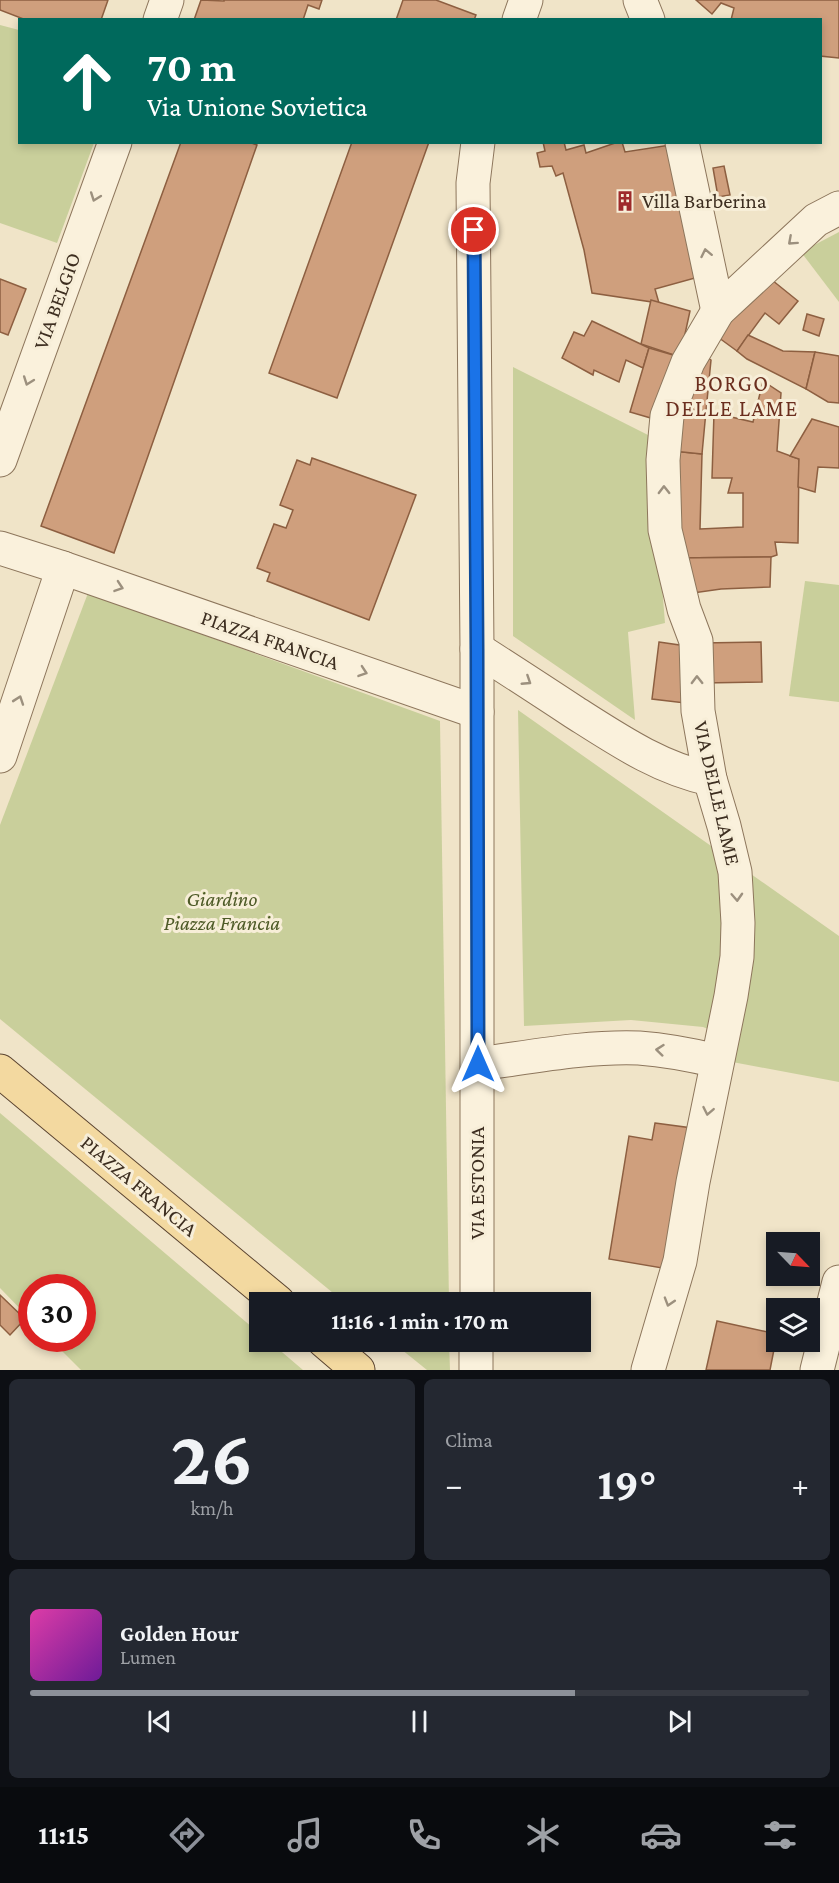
<!DOCTYPE html>
<html lang="it">
<meta charset="utf-8">
<style>
body{margin:0;font-family:"Crimson Pro",serif;background:#242831;color:#f1f3f6;height:100vh;display:flex;flex-direction:column;font-size:22px;white-space:nowrap}
*{box-sizing:border-box;margin:0}
p{font-size:20px;color:#9ea1a6}
.icon{flex:none;width:33px;height:33px;fill:none;stroke:currentColor;stroke-width:2;stroke-linecap:round;stroke-linejoin:round}
.map{position:relative;height:1370px;overflow:hidden}
.panel{display:flex;flex-direction:column;gap:9px;padding:9px;background:#0d0f14;flex:1}
.panel>*{flex:none}
.guide{position:absolute;left:18px;top:18px;width:804px;height:126px;border-radius:0px;box-shadow:0 3px 9px #0003;background:#00695c;color:#fff;overflow:hidden}
.needle{width:39px;rotate:115deg}
.tools{position:absolute;left:766px;top:1232px;display:grid;gap:12px}
.tools a{display:grid;place-items:center;width:54px;height:54px;border-radius:0px;background:#171b24;box-shadow:0 3px 9px #0003;font-size:30px}
.speed{position:absolute;left:18px;top:1274px;display:flex;gap:12px;font-size:30px;font-weight:700;text-align:center}
.speed>*{display:grid;place-content:center;width:78px;height:78px;border-radius:50%;background:#171b24;box-shadow:0 3px 9px #0003;line-height:1}
.speed .limit{border:9px solid #d22;background:#fff;color:#111}
.pin{position:absolute;display:grid;place-items:center;width:51px;height:51px;color:#fff;margin:-26px;border:3px solid #fff;border-radius:50%;box-shadow:0 2px 6px #0007}
.me{position:absolute;width:66px;margin:-33px;rotate:0deg;stroke-linejoin:round;filter:drop-shadow(0 0 4px #0008)}
.turn{display:flex;align-items:center;gap:21px;height:126px;padding:0 30px;font-size:27px}
.turn .icon{width:78px;height:78px;stroke-width:2.5}
.turn b{display:block;font-size:42px;line-height:51px}
.big{font-size:45px;font-weight:700;line-height:1.1}
.panel .tile{flex:1;display:flex;flex-direction:column;justify-content:center;gap:9px;min-width:0;padding:0 21px;border-radius:9px;background:#242831}
.panel .dial{align-items:center;gap:0}
.dial b{font-size:78px;line-height:1}
.song{display:flex;align-items:center;gap:18px}
.cover{width:72px;height:72px;border-radius:9px;background:linear-gradient(135deg,hsl(320 70% 55%),hsl(280 70% 35%))}
.played{height:6px;border-radius:3px;background:linear-gradient(90deg,#8c9099 70%,#363941 70%)}
.keys{display:flex;justify-content:space-around;direction:ltr}
.heat{display:flex;justify-content:space-between;align-items:center;font-size:33px;direction:ltr}
.panel .tiles{flex:1;display:grid;gap:9px;grid-template-columns:1fr 1fr}
.tile:last-child{grid-column:span 2}
.trip{position:absolute;left:249px;top:1292px;width:342px;height:60px;border-radius:0px;background:#171b24;box-shadow:0 3px 9px #0003;font-weight:700;line-height:60px;text-align:center}
.tabs{display:flex;height:96px;justify-content:space-around;align-items:center;background:#090b0e;color:#9ea1a6}
.tabs .icon{width:42px;height:42px}
.tabs .current{color:#8c9099}
.tabs b{font-size:27px;color:#f1f3f6}
.map>svg:first-child{display:block}
.green{fill:#c9cf9b}
.building{fill:#cf9f7d;stroke:#8d5f41;stroke-width:1.5}
.lines{fill:none;stroke-linecap:round;stroke-linejoin:round}
.minor-casing{stroke:#8d765c;stroke-width:35}
.major-casing{stroke:#5b4430;stroke-width:35}
.minor{stroke:#faf1dc;stroke-width:33}
.major{stroke:#f3d9a0;stroke-width:33}
.oneway{stroke:#9c907e}
.route-casing{stroke:#114b97;stroke-width:15}
.route{stroke:#1a73e8;stroke-width:10}
.labels{text-anchor:middle;stroke-width:6;stroke-linejoin:round;paint-order:stroke}
.poi-label{font-size:21px;fill:#3d2e20;stroke:#f7eed8;text-anchor:start}
.street-label{font-size:21px;fill:#3d2e20;stroke:#f7eed8}
.park-label{font-size:21px;font-style:italic;fill:#4d5a26;stroke:#f7eed8}
.neighbourhood-label{font-size:22px;letter-spacing:1.5px;fill:#6b2e1e;stroke:#f7eed8}
</style>
<div class="map">
<svg width="839" height="1370" viewBox="0 0 839 1370">
<rect width="100%" height="100%" fill="#f0e4c8"/>
<g class="green">
<path d="M0 25 19 30 20 142 94 143 57 243 0 223Z"/>
<path d="M839 232V302L801 252Z"/>
<path d="M513 367 650 436 665 623 628 632 635 720 513 636Z"/>
<path d="M805 581 839 585V702L789 696Z"/>
<path d="M88 593 440 721 449 1302H344L0 1019V825Z"/>
<path d="M518 710 839 936V1082L727 1061 731 1038 703 1027 631 1020 524 1026Z"/>
<path d="M0 1113 259 1333 260 1341H269L303 1370H81L49 1338H82V1287H32L31 1320 0 1288Z"/>
<path d="M391 1341H449L450 1370H427Z"/>
</g>
<g class="building">
<path d="M0 0H108L101 20H26L0 10Z"/>
<path d="M201 0 224 1V0H322L319 9 308 5 303 20H194Z"/>
<path d="M403 0H436L476 15 474 20H396Z"/>
<path d="M696 0H839V58L820 56V20H731L734 8 721 3 712 14Z"/>
<path d="M181 142H249L257 145 114 553 41 526Z"/>
<path d="M352 142H429L337 398 269 373Z"/>
<path d="M543 142H564L566 150 584 145 586 153 618 142H622L625 152 670 145 695 278 655 289 659 303 592 293 584 250 563 173 556 176 552 166 540 167 537 153 545 151Z"/>
<path d="M724 166 730 195 718 197 713 168Z"/>
<path d="M767 276 798 301 779 324 765 313 737 351 715 335Z"/>
<path d="M0 279 26 289 8 335 0 332Z"/>
<path d="M651 300 690 311 680 357 641 344Z"/>
<path d="M807 314 824 319 819 336 803 330Z"/>
<path d="M592 321 649 348 643 368 626 360 619 382 594 370 593 375 562 358 574 332 584 336Z"/>
<path d="M748 335 783 351 815 352 806 389 747 359 737 351Z"/>
<path d="M649 348 680 357 661 421 630 412Z"/>
<path d="M815 352 839 356V403L828 402 806 389Z"/>
<path d="M702 354 711 360 706 411 678 408Z"/>
<path d="M763 381 781 393 777 451 799 459 798 543 775 542 777 555 771 557 677 558 673 451 702 454 700 529 743 527V493H728L732 478H712L714 413 753 422Z"/>
<path d="M678 408 706 411 702 454 673 451Z"/>
<path d="M812 419 839 427V468L818 467 815 492 798 487 799 459 790 456Z"/>
<path d="M312 458 416 495 369 620 267 581 270 573 257 568 274 524 286 528 293 510 280 505 297 460 310 465Z"/>
<path d="M771 557 770 587 721 589 693 593 677 558Z"/>
<path d="M659 642 693 647 685 703 652 699Z"/>
<path d="M761 642 762 682 703 683 702 643Z"/>
<path d="M655 1123 692 1128 668 1269 609 1259 629 1136 652 1140Z"/>
<path d="M0 1295 25 1319 10 1335 0 1325Z"/>
<path d="M717 1321 777 1334 770 1370H706Z"/>
</g>
<g class="lines">
<g class="minor-casing">
<g id="minor">
<path d="M640 0 648 20"/>
<path d="M160 20 167 0"/>
<path d="M519 20 526 0"/>
<path d="M682 142 718 311"/>
<path d="M0 460 115 142"/>
<path d="M0 548 63 568 0 756"/>
<path d="M63 568 477 712"/>
<path d="M477 649C510 670 542 691 574 712 618 740 659 768 710 779"/>
<path d="M478 1064C531 1057 586 1046 639 1048 666 1050 692 1055 717 1061"/>
<path d="M477 1302V649L473 183 478 142"/>
<path d="M476 1370V1341"/>
<path d="M648 1370 680 1261 693 1182 731 996 737 957 738 923 735 872 724 826 710 779 698 711 696 641 684 609 665 530 663 460 667 416 688 362 718 311 816 220 839 208"/>
<path d="M817 1370 839 1282"/>
</g>
</g>
<g class="major-casing">
<g id="major">
<path d="M0 1071 278 1302"/>
<path d="M324 1341 358 1370"/>
</g>
</g>
<use href="#minor" class="minor"/>
<use href="#major" class="major"/>
</g>
<defs><path id="oneway-chevron" d="M-2-3.5L2.5 0L-2 3.5" fill="none" stroke-width="1.6" stroke-linecap="round" stroke-linejoin="round" transform="scale(1.5)"/></defs>
<g class="oneway">
<use href="#oneway-chevron" transform="translate(95 197) rotate(110)"/>
<use href="#oneway-chevron" transform="translate(792 241) rotate(138)"/>
<use href="#oneway-chevron" transform="translate(706 253) rotate(-102)"/>
<use href="#oneway-chevron" transform="translate(28 381) rotate(110)"/>
<use href="#oneway-chevron" transform="translate(664 490) rotate(-91)"/>
<use href="#oneway-chevron" transform="translate(119 587) rotate(19)"/>
<use href="#oneway-chevron" transform="translate(363 672) rotate(19)"/>
<use href="#oneway-chevron" transform="translate(697 680) rotate(-91)"/>
<use href="#oneway-chevron" transform="translate(527 681) rotate(33)"/>
<use href="#oneway-chevron" transform="translate(19 700) rotate(-71)"/>
<use href="#oneway-chevron" transform="translate(737 897) rotate(87)"/>
<use href="#oneway-chevron" transform="translate(660 1050) rotate(-174)"/>
<use href="#oneway-chevron" transform="translate(708 1111) rotate(101)"/>
<use href="#oneway-chevron" transform="translate(669 1302) rotate(107)"/>
</g>
<g class="lines">
<g class="route-casing">
<path id="route" d="M474 230 477 649 478 1064"/>
</g>
<use href="#route" class="route"/>
</g>
<defs>
<g id="building-bare" transform="scale(1.62)"><path d="M-4-6H4V6H1V3H-1V6H-4ZM-2.5-4.3h1.7v1.8h-1.7ZM.8-4.3h1.7v1.8H.8ZM-2.5-1h1.7V.8h-1.7ZM.8-1h1.7V.8H.8Z" fill="#9e2a2b" stroke="#f7eed8" stroke-width="2.5" paint-order="stroke"/></g>
</defs>
<g fill-rule="evenodd">
<use href="#building-bare" x="625" y="201"/>
</g>
<g class="labels">
<g class="poi-label">
<text x="642" y="208">Villa Barberina</text>
</g>
<g class="street-label">
<text transform="translate(57 301) rotate(-70)" y="7">VIA BELGIO</text>
<text transform="translate(270 640) rotate(19)" y="7">PIAZZA FRANCIA</text>
<text transform="translate(717 793) rotate(77)" y="7">VIA DELLE LAME</text>
<text transform="translate(477 1183) rotate(-90)" y="7">VIA ESTONIA</text>
<text transform="translate(139 1186) rotate(40)" y="7">PIAZZA FRANCIA</text>
</g>
<g class="park-label">
<text x="222" y="906">Giardino<tspan x="222" dy="24">Piazza Francia</tspan></text>
</g>
<g class="neighbourhood-label">
<text x="732" y="391">BORGO<tspan x="732" dy="25">DELLE LAME</tspan></text>
</g>
</g>
</svg>
<div class="tools">
<a><svg class="needle" viewBox="-14 -14 28 28"><path d="M0-13l5 13h-10z" fill="#e53935"/><path d="M0 13l5-13h-10z" fill="#9ea1a6"/></svg></a>
<a><svg class="icon" aria-label="layers" viewBox="0 0 24 24"><path d="M12 4l9 5-9 5-9-5zM3 14l9 5 9-5"/></svg></a>
</div>
<div class="speed"><div class="limit">30</div></div>
<div class="pin" style="left:474px;top:230px;background:#d93025"><svg class="icon" aria-label="arrive" viewBox="0 0 24 24"><path d="M6 21V4h12l-3 4 3 4H6"/></svg></div>
<svg class="me" style="left:478px;top:1064px" viewBox="-20 -20 40 40"><path d="M0-17L14 15 0 8-14 15z" fill="#1a73e8" stroke="#fff" stroke-width="4"/></svg>
<div class="trip">11:16 · 1 min · 170 m</div>
<div class="guide">
<div class="turn"><svg class="icon" aria-label="ahead" viewBox="0 0 24 24"><path d="M12 20V5M6 11l6-6 6 6"/></svg><div><b>70 m</b>Via Unione Sovietica</div></div>
</div>
</div>
<section class="panel">
<div class="tiles">
<div class="tile dial"><b>26</b><p>km/h</p></div>
<div class="tile"><p>Clima</p>
<div class="heat"><a>−</a><b class="big">19°</b><a>+</a></div>
</div>
<div class="tile">
<div class="song"><i class="cover"></i><div><b>Golden Hour</b><p>Lumen</p></div></div>
<div class="played"></div>
<div class="keys"><svg class="icon" aria-label="previous" viewBox="0 0 24 24"><path d="M18 5L8 12l10 7zM5 5v14"/></svg><svg class="icon" aria-label="pause" viewBox="0 0 24 24"><path d="M8 5v14M16 5v14"/></svg><svg class="icon" aria-label="next" viewBox="0 0 24 24"><path d="M6 5l10 7-10 7zM19 5v14"/></svg></div>
</div>
</div>
</section>
<nav class="tabs">
<b>11:15</b>
<svg class="icon current" aria-label="directions" viewBox="0 0 24 24"><path d="M12 3l9 9-9 9-9-9zM9 14v-3h6M13 9l2 2-2 2"/></svg>
<svg class="icon" aria-label="music" viewBox="0 0 24 24"><path d="M9 18V5l10-2v13"/><circle cx="6" cy="18" r="3"/><circle cx="16" cy="16" r="3"/></svg>
<svg class="icon" aria-label="phone" viewBox="0 0 24 24"><path d="M5 4h4l2 5-3 2q2 4 5 5l2-3 5 2v4C11 20 4 13 5 4z"/></svg>
<svg class="icon" aria-label="climate" viewBox="0 0 24 24"><path d="M12 3v18M4 7l16 10M4 17L20 7"/></svg>
<svg class="icon" aria-label="car" viewBox="0 0 24 24"><path d="M5 17H2v-5l4-1 3-4h7l3 4 3 1v5h-3M9 17h6M6 11h13"/><circle cx="7" cy="17" r="2"/><circle cx="17" cy="17" r="2"/></svg>
<svg class="icon" aria-label="filters" viewBox="0 0 24 24"><path d="M4 7h16M4 17h16"/><circle cx="9" cy="7" r="2"/><circle cx="15" cy="17" r="2"/></svg>
</nav>
